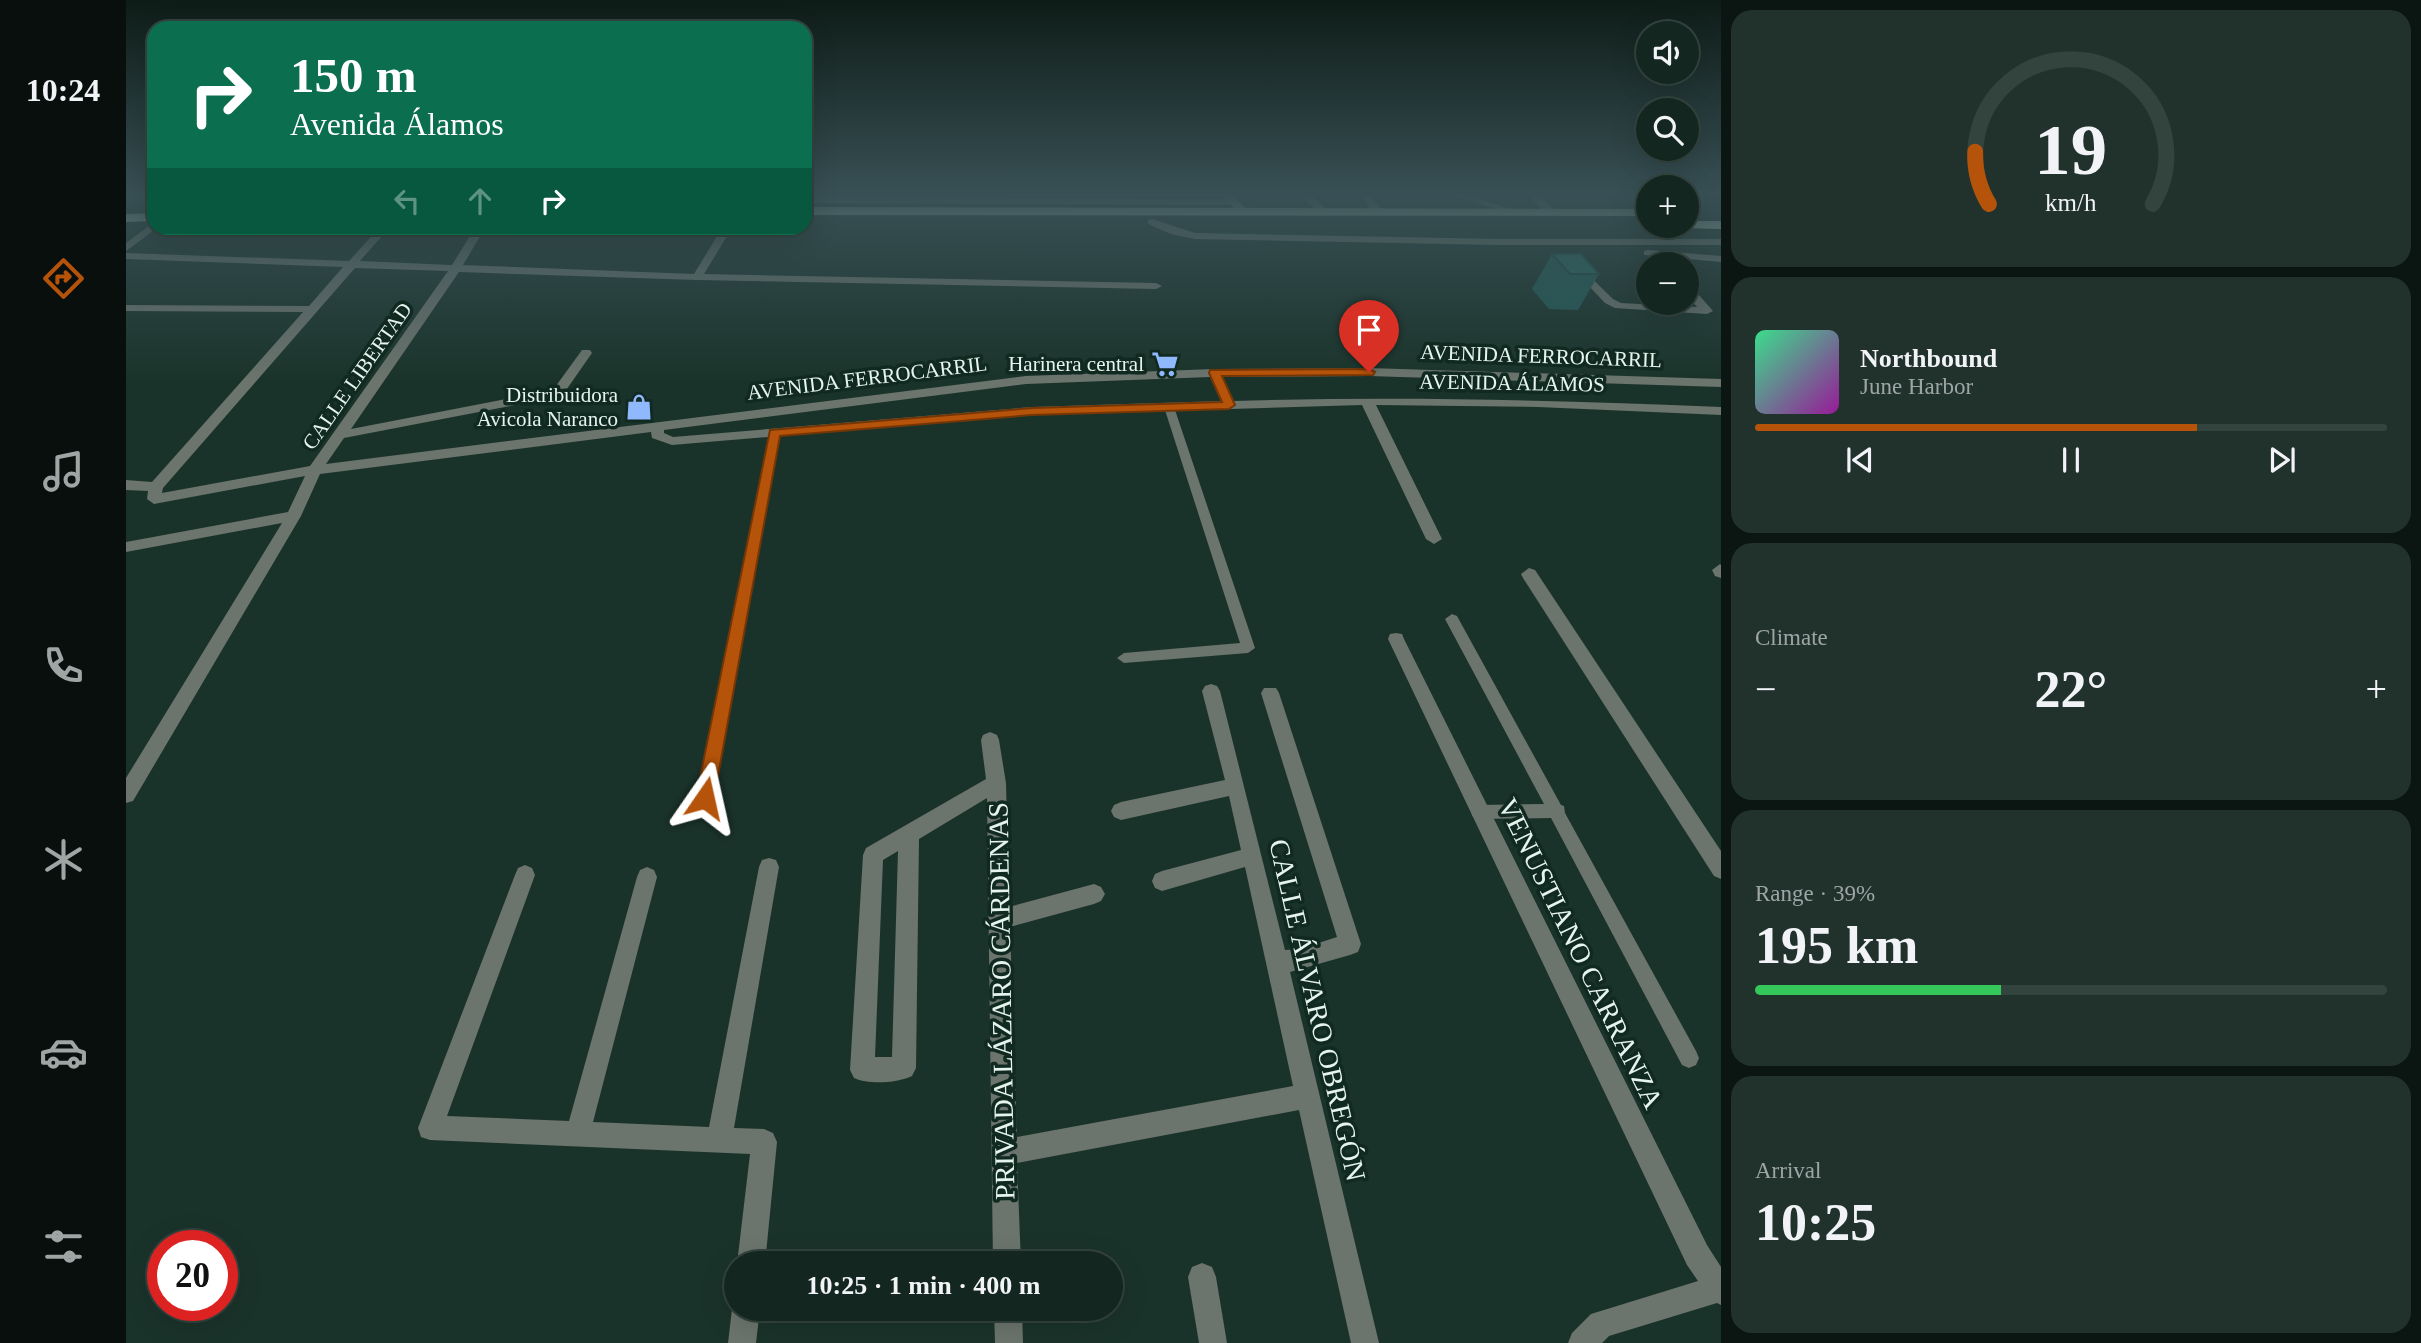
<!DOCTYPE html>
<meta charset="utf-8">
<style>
body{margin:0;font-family:Georgia,serif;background:#21322d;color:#f1f3f6;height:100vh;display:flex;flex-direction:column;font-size:26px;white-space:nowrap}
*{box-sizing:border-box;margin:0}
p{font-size:23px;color:#9da5a5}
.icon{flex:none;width:38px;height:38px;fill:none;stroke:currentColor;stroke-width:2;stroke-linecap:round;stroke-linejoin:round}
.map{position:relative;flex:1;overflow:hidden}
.details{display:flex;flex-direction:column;gap:10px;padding:10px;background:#0b1512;width:700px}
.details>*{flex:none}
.hud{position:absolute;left:21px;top:21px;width:665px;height:214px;border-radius:21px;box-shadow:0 7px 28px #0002,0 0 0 2px #33433e;background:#0b6e4f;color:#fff;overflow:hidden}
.buttons{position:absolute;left:1510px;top:21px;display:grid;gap:14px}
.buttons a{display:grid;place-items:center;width:63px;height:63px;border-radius:50%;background:#142620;box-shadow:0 7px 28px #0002,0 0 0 2px #33433e;font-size:35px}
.speed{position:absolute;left:21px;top:1230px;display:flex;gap:14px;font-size:35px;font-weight:700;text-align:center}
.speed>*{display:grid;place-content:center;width:91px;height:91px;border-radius:50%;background:#142620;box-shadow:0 7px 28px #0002,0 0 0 2px #33433e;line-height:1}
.speed .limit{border:10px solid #d22;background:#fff;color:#111}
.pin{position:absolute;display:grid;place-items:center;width:60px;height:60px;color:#fff;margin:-72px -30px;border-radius:50% 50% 50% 0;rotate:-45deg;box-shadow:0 0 7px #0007}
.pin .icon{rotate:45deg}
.me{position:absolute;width:77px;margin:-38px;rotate:11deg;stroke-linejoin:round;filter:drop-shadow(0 0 5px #0008)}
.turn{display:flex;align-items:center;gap:24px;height:147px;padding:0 28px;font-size:32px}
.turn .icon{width:91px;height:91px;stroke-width:2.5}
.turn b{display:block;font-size:49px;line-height:60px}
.lanes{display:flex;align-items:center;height:66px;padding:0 28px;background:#0003;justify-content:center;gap:35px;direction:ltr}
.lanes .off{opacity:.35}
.big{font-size:52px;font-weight:700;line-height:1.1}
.details .card{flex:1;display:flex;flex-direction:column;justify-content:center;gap:10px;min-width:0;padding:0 24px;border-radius:21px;background:#21322d}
.details .dial{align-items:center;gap:0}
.dial svg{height:182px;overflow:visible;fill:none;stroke:#33433e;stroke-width:7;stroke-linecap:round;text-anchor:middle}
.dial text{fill:#f1f3f6;stroke:none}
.song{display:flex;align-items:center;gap:21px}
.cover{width:84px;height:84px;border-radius:10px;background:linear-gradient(135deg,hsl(150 70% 55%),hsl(300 70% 35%))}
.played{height:7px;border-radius:4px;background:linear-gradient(90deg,#b45309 70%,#33433e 70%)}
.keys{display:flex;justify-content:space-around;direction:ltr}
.heat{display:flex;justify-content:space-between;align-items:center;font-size:38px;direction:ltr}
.charge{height:10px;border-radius:5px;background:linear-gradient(90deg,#34c759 39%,#33433e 0)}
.trip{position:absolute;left:598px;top:1251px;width:399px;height:70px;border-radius:35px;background:#142620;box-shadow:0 7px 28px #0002,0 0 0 2px #33433e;font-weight:700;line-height:70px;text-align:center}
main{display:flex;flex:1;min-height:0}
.tab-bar{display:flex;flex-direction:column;width:126px;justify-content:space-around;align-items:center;background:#080f0d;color:#9da5a5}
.tab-bar .icon{width:49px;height:49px}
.tab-bar .active{color:#b45309}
.tab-bar b{font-size:32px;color:#f1f3f6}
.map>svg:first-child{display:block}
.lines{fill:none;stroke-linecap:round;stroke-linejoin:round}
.lane{fill:#6b746d;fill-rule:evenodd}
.street{fill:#6b746d;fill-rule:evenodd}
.secondary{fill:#8d9c90;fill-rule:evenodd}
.highway{fill:#bfd6c4;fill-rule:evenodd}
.wall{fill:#215954}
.building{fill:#266762;stroke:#1b4845;stroke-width:2}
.route{fill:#b45309;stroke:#753606;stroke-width:2}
.labels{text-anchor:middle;stroke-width:7;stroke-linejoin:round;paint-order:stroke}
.far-street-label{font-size:21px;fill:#e6f4ee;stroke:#102921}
.far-poi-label{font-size:21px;fill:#e6f4ee;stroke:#102921;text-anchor:end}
.near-street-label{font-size:28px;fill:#e6f4ee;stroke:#102921}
</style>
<main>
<nav class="tab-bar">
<b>10:24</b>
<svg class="icon active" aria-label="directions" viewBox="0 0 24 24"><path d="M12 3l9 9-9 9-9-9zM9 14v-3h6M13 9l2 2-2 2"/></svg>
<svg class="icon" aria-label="music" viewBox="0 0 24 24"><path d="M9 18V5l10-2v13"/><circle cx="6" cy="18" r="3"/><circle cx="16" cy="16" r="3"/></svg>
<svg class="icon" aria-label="phone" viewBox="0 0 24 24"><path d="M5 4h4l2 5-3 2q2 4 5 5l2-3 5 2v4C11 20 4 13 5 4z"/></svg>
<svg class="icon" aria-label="climate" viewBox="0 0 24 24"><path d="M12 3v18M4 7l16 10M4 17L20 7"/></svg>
<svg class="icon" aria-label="car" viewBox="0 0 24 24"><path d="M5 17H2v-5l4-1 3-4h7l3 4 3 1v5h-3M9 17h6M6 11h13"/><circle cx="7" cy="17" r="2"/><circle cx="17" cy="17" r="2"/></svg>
<svg class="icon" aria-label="filters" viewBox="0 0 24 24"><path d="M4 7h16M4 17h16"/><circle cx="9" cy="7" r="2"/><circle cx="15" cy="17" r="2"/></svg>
</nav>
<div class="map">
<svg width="1595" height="1343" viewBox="0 0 1595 1343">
<rect width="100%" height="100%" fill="#1a332a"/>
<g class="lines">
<g class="lane">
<path d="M1043 404 1048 407 1129 648 1122 653 998 663 991 658 998 653 1114 643 1038 407Z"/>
<path d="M649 430 654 433 587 798 585 803 579 805 573 803 571 798 644 433Z"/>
<path d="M1326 614 1331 616 1435 805 1438 806 1439 813 1570 1051 1573 1058 1570 1065 1563 1068 1556 1065 1425 818 1353 819 1347 817 1345 812 1347 807 1353 805 1418 804 1319 619Z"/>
</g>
<g class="street">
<rect x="0" y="193" width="28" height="6"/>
<path d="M1172 193H1183L1202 211 1193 213Z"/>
<path d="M1232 193H1243L1257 211 1256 213H1248Z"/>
<path d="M1318 193H1335L1391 211 1386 214Z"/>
<path d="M1400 193H1411L1430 212 1421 214Z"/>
<path d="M1498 193H1509L1522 204V212Z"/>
<path d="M679 197 1107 199 1112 202 1107 205 679 203Z"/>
<path d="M1026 219 1069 233 1373 239H1595V245H1373L1069 239 1045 234 1022 224V220Z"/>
<path d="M28 222V228H31L0 251V243Z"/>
<path d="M253 228H263L234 261 326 265 347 231 351 230 356 233 337 265 568 274 596 228H606L578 274 1030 283 1036 286 1030 289 571 280 333 272 225 429 427 390 456 350H464L466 353 436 396 218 438 200 464 900 376 1088 369 1243 368 1595 379V387L1243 376 1096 377 1108 401C1271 396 1432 400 1595 407V415L1412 407 1250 405 1316 539 1308 544 1300 539 1236 405 906 415 546 445 526 438 525 432 194 474 175 516 7 801 0 803V778L156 523 0 552V542L162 512 179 476 28 504 21 499 22 491 0 490V480L26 482 177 312 0 311V305L183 306 217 267 0 259V253L223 261ZM229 268 322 271 184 466 36 493 37 488ZM1084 377 1095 401 906 407 547 437 538 433V430L900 384Z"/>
<path d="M1522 250 1595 256V262L1518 255V251Z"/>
<path d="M1452 265 1487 299 1495 303 1571 307 1561 295V285L1565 286 1587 311 1581 314 1489 308 1479 303 1448 270V266Z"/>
<path d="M1594 564 1595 565V578L1589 576 1586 570Z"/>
<path d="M1403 568 1409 570 1595 851V879L1588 876 1397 578 1395 574Z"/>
<path d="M1270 633 1276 634 1278 639 1581 1245 1595 1267V1305L1591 1303 1483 1336 1476 1343H1442L1446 1333 1465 1314 1572 1281 1561 1265 1262 639 1264 634Z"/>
<path d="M1085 684 1091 686 1094 691 1159 950 1174 949 1211 937 1135 693 1138 688H1150L1153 693 1235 944 1232 952 1224 955 1164 972 1253 1343H1225L1173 1110 891 1163 895 1264H867L861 798 793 839 790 1068 786 1076C771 1083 743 1085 728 1078L724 1070 737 855 740 848 860 779 855 740 857 735 864 732 871 735 873 740 880 783 883 907 968 884 975 887 979 894 975 901 968 904 884 927 891 1137 1167 1086 1119 867 1036 891 1029 888 1026 881 1029 874 1036 871 1115 850 1103 796 995 820 988 817 985 811 988 805 995 802 1099 780 1076 691 1079 686ZM772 851 766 1057H749L757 860Z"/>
<path d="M643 858 650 860 653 867 608 1128 638 1129 647 1133 651 1142 639 1264H611L624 1154 304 1140 295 1137 292 1128 389 875 392 868 399 865 406 868 409 875 321 1116 443 1121 511 877 514 870 521 867 528 870 531 877 467 1122 583 1127 633 867 636 860Z"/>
<path d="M1076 1263 1086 1267 1090 1277 1101 1343H1073L1062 1277 1066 1267Z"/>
<path d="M610 1299 611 1309H634L630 1343H602L606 1309Z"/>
<path d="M868 1309H896L897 1343H869Z"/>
</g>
<path class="secondary" d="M1093 193H1104L1122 211 1113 213Z"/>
<g class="highway">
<path d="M679 207 1522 209V216L679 215Z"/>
<path d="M28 213V221L0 222V214Z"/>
<path d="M1561 221H1595V229L1557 228 1555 226H1561Z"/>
</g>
</g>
<path class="wall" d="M1426 254 1473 274 1452 310 1423 309 1406 289Z"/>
<path class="building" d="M1426 254H1455L1473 274H1444Z"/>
<linearGradient id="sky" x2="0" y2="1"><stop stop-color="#0e1c17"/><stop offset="0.51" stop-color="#385055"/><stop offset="1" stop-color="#385055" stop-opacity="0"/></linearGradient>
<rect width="1595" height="381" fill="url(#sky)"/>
<path class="route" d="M1243 369 1249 372 1247 375 1096 376 1109 405 1103 409 906 415 654 436 588 798 585 803 579 806 573 803 570 798 644 430 906 408 1096 402 1083 373 1084 370Z"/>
<defs>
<g id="supermarket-bare" transform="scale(2.1)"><path d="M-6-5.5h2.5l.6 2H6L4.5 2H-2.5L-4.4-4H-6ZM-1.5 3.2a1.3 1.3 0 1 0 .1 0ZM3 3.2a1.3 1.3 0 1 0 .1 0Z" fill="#8fb8fd" stroke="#102921" stroke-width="2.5" paint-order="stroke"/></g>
<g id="shop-bare" transform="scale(2.1)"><path d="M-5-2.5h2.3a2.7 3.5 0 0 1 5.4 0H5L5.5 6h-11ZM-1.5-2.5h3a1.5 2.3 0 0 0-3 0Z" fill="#8fb8fd" stroke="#102921" stroke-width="2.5" paint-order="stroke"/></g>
</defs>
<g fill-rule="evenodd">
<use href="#supermarket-bare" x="1039" y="364"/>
<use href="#shop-bare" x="513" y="407"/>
</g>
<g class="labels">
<g class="far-street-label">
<text transform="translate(1415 356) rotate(2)" y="7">AVENIDA FERROCARRIL</text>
<text transform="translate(231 376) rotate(-55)" y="7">CALLE LIBERTAD</text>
<text transform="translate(741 378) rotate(-7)" y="7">AVENIDA FERROCARRIL</text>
<text transform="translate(1386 383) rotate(1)" y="7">AVENIDA ÁLAMOS</text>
</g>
<g class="far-poi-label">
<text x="1018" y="371">Harinera central</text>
<text x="492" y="402">Distribuidora<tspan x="492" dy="24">Avicola Naranco</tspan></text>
</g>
<g class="near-street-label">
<text transform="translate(1455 953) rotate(64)" y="10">VENUSTIANO CARRANZA</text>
<text transform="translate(875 1001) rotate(-91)" y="10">PRIVADA LÁZARO CÁRDENAS</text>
<text transform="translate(1192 1010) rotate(77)" y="10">CALLE ÁLVARO OBREGÓN</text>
</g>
</g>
</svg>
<div class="buttons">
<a><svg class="icon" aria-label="sound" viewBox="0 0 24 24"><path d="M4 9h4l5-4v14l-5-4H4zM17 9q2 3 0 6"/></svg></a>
<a><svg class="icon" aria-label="search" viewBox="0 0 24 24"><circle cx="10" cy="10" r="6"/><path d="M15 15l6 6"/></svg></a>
<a>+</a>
<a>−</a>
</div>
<div class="speed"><div class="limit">20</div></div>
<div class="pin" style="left:1243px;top:372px;background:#d93025"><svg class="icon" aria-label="arrive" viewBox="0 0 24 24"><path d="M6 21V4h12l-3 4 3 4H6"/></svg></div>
<svg class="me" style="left:579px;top:798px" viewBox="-20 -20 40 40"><path d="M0-17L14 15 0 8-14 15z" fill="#b45309" stroke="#fff" stroke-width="4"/></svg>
<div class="trip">10:25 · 1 min · 400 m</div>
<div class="hud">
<div class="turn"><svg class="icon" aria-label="right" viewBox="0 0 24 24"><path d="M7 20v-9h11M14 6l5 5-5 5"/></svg><div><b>150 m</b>Avenida Álamos</div></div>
<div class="lanes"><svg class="icon off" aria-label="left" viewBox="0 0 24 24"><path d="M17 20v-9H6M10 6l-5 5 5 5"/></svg><svg class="icon off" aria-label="ahead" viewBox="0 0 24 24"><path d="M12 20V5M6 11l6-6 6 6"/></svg><svg class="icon" aria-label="right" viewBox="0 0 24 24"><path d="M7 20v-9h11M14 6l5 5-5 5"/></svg></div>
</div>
</div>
<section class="details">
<div class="card dial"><svg viewBox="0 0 100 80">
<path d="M14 69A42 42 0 1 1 86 69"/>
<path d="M14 69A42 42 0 0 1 8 46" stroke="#b45309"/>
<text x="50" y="56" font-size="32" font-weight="700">19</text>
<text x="50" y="72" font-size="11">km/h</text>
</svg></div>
<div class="card">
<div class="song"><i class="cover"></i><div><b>Northbound</b><p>June Harbor</p></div></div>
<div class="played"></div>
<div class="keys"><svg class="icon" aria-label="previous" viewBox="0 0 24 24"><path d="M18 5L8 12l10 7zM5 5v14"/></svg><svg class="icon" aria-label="pause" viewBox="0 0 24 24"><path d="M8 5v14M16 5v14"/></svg><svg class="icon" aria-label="next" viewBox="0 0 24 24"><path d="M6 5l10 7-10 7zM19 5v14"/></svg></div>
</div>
<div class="card"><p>Climate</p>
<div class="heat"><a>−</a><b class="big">22°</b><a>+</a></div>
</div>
<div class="card"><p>Range · 39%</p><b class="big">195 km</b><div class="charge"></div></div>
<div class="card"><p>Arrival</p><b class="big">10:25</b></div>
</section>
</main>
